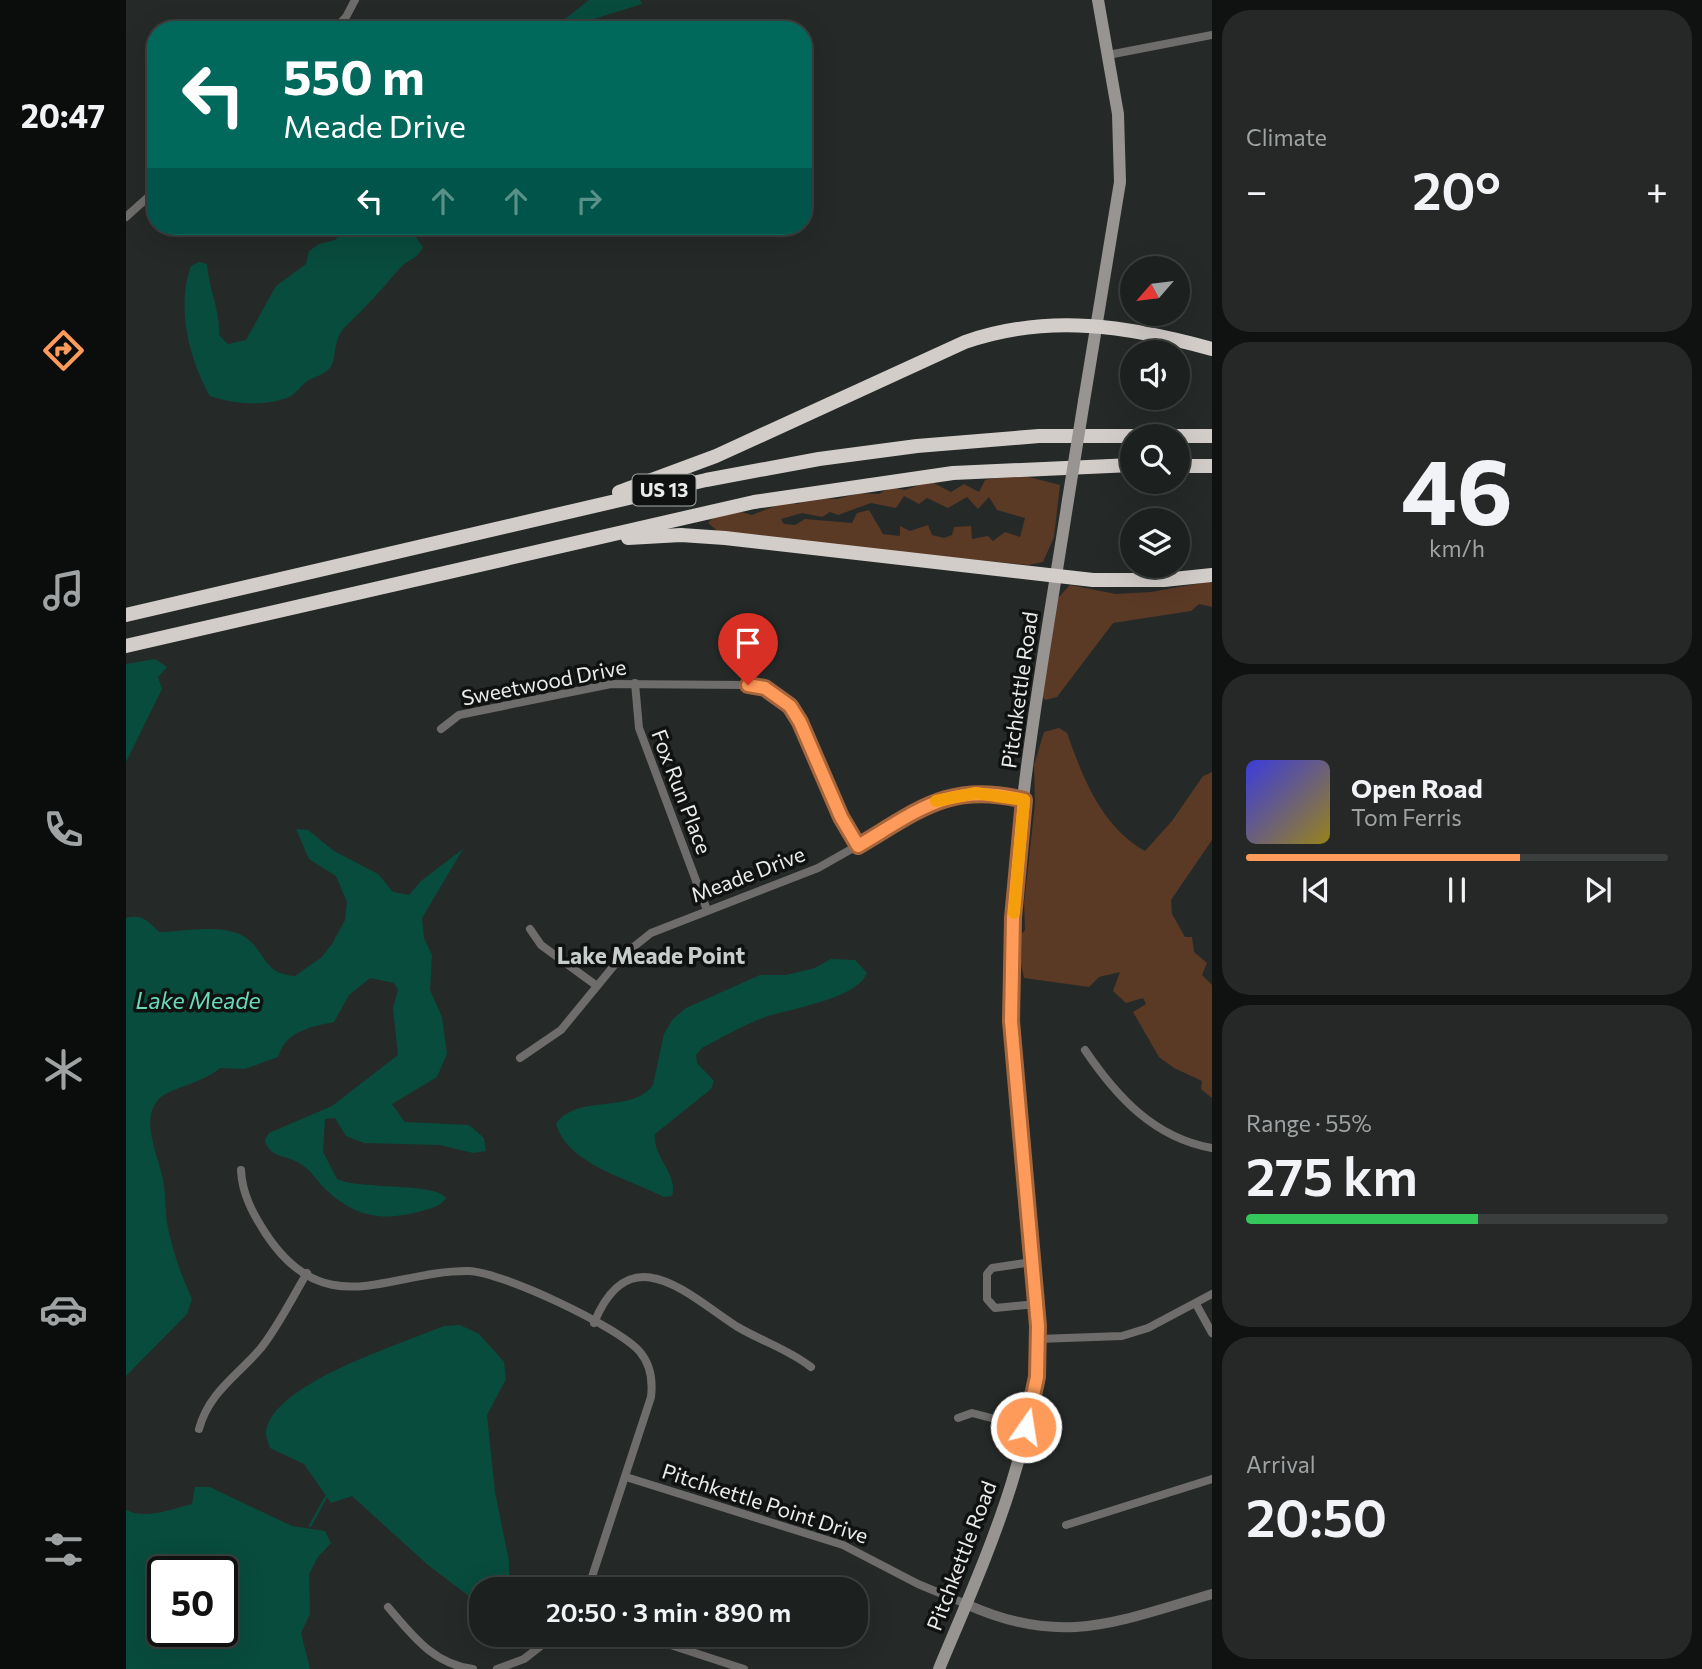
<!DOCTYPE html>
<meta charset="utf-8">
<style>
body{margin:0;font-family:Commissioner,sans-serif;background:#252827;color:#f1f3f6;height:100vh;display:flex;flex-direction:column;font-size:26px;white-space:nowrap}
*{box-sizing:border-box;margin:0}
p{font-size:23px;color:#a0a3a4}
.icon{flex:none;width:38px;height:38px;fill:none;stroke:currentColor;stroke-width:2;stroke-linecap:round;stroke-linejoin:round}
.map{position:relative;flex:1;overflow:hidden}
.side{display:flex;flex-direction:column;gap:10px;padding:10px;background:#0f1210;width:490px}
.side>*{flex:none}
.guide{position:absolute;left:21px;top:21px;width:665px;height:214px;border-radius:28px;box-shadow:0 7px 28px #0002,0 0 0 2px #3a3e3c;background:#00695c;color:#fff;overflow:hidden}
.needle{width:46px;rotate:242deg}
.controls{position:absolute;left:994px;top:256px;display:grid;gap:14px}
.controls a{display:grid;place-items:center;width:70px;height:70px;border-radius:50%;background:#1c201e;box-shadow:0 7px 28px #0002,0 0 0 2px #3a3e3c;font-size:35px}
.speed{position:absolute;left:21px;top:1556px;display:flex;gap:14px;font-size:35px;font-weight:700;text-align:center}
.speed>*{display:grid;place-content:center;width:91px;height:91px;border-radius:50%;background:#1c201e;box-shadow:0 7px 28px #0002,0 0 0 2px #3a3e3c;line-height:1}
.speed .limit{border:4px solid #111;border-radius:10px;background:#fff;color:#111}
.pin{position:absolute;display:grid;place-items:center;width:60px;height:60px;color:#fff;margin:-72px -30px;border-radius:50% 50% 50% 0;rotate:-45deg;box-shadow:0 0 7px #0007}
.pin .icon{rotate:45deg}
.me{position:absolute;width:77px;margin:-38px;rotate:13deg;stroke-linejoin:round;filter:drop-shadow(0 0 5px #0008)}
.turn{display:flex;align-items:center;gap:24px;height:147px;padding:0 21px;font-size:32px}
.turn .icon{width:91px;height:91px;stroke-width:2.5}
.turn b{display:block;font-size:49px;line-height:60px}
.lanes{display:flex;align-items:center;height:66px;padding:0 21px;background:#0003;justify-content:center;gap:35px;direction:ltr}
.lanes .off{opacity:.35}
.big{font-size:52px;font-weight:600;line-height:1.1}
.side .tile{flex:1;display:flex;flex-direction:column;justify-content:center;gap:10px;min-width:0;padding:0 24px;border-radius:28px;background:#252827}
.side .dial{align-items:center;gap:0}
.dial b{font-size:91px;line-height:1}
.song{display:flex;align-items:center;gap:21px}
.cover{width:84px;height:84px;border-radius:10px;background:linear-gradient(135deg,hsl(240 70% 55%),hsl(50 70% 35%))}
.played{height:7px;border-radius:4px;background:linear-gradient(90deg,#ff9b5a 65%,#3a3e3c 65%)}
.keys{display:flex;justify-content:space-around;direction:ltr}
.heat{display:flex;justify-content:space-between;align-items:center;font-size:38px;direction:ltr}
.charge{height:10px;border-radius:5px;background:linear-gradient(90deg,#34c759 55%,#3a3e3c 0)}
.trip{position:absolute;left:343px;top:1577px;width:399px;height:70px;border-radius:28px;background:#1c201e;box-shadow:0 7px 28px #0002,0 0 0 2px #3a3e3c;font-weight:600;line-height:70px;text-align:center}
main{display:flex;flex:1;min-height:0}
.tabs{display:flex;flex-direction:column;width:126px;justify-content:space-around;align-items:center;background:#0b0d0c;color:#a0a3a4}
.tabs .icon{width:49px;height:49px}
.tabs .on{color:#ff9b5a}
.tabs b{font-size:32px;color:#f1f3f6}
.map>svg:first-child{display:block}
.green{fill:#5a3925;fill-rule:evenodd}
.water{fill:#084c3d;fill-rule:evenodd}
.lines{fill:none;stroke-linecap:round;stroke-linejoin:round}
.stream{stroke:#084c3d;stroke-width:2.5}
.minor{stroke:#6f6d6c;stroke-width:8}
.tertiary{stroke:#6f6d6c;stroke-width:10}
.secondary{stroke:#989492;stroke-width:12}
.motorway{stroke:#d3cdca;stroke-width:14}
.secondary-bridge{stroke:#989492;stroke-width:12}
.route-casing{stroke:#a6653a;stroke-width:18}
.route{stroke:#ff9b5a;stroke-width:12}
.slow{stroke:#f59e0b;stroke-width:12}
.labels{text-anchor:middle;stroke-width:7;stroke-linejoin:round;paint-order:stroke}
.shield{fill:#101211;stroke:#a8abaa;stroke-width:2}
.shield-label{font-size:19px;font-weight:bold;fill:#e9eceb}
.street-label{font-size:21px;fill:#e9eceb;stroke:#101211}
.neighbourhood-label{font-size:23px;font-weight:bold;fill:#c7cdcb;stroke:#101211}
.water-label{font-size:23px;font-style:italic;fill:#68dbbb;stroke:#101211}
</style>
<main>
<nav class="tabs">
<b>20:47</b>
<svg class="icon on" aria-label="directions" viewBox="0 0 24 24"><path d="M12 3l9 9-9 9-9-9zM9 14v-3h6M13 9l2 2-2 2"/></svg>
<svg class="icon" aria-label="music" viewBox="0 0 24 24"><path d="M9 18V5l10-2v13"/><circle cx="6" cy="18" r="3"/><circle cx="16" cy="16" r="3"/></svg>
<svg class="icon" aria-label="phone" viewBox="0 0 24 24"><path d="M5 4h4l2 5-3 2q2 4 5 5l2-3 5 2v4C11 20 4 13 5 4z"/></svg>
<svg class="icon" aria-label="climate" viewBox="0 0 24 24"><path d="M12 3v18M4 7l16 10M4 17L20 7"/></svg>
<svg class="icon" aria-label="car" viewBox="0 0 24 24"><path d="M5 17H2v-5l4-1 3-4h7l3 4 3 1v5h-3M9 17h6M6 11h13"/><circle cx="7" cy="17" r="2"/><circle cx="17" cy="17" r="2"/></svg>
<svg class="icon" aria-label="filters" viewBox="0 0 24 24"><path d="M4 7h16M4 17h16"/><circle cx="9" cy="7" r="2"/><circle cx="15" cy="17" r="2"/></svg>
</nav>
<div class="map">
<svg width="1086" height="1669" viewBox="0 0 1086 1669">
<rect width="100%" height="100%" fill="#252a28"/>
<g class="green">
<path d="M891 474 934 485 928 537 917 562 903 565 595 534 582 523 590 515 612 511 626 515 659 502 672 504 682 498 711 499 733 493 753 494 765 487 779 490 804 481 825 492 838 484 853 492 859 480ZM778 496 793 504 801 498 822 508 841 497 852 509 863 497 871 510 899 518 894 537 879 532 867 541 862 536 846 539 845 526 828 527 826 535 818 538 806 535 802 525 784 531 774 526V536L757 534 743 510 731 513 726 523 679 519 669 525 658 524 655 519 676 513 696 517 704 512 712 515 745 503 770 508Z"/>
<path d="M1086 581V607L1073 604 1065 611 987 623 931 697 919 700 915 695 932 598 944 585 990 594 1025 592Z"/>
<path d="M933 728 941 733C957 778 975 826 1019 851L1046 821 1077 776 1086 772V840L1045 900 1046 914 1059 937H1066L1068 952 1081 963 1076 975 1086 985V1098L1075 1089 1076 1081 1048 1068 1033 1057 1007 1012 1020 1004 1017 998 1000 1003 987 991 994 972 973 977 963 987 898 978 890 940 899 930 898 903 909 804 908 765 918 732Z"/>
</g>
<g class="water">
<path d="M463 0H514L516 4 468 19 449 30H425Z"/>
<path d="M222 226H282L297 247C291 260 282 259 274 268 256 289 239 308 219 327 205 341 212 362 202 370 198 374 189 377 183 380 176 384 170 394 163 397 139 407 107 404 84 396 63 359 50 307 65 266L73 262 81 264C83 290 94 309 93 335L102 344 120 340 150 286 180 264 183 251 193 244 209 240Z"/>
<path d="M29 659 41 667 32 677 36 689 0 762V664Z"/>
<path d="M170 829 182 830 208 851 252 874 267 892 283 895 295 881 337 849 296 918 298 938 306 955 304 990 316 1017 321 1054 311 1077 266 1104 279 1122 343 1125 358 1138 360 1151 347 1153 314 1145 238 1143 220 1136 209 1118 199 1119 197 1152 211 1179C233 1190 309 1182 320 1198 315 1207 302 1209 292 1212 253 1222 228 1216 198 1188 191 1181 186 1171 176 1165 162 1154 144 1160 139 1140L143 1133 206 1106 272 1055 267 1008 272 990 268 983 244 978 223 995 208 1022C184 1027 160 1031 152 1057L119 1069 94 1068C76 1084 42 1088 33 1099 13 1119 33 1157 37 1180 40 1194 39 1209 41 1223 46 1250 55 1275 66 1299L61 1314 0 1376V918C16 914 22 921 33 932 58 932 103 921 124 941 141 956 139 974 169 976L196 957 206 944 219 920 221 902 210 876 183 859Z"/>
<path d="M705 959 729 960 741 973C729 1001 661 1008 634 1019 614 1027 595 1038 576 1048L570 1055 571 1063 588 1081 585 1089 529 1134C526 1156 553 1175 546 1196L538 1197C504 1179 442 1165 430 1124 451 1093 505 1115 527 1085L538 1034 547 1019 560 1008 634 975H660L689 968Z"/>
<path d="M334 1325 353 1334 378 1362 380 1379 361 1415 369 1492 383 1561V1581L376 1589H355V1602L352 1603 302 1565 226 1496 205 1503 178 1464 144 1448C142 1441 138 1434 141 1427 155 1381 275 1344 318 1326Z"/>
<path d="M69 1487H84L166 1526 199 1531 205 1543 192 1557 183 1574 184 1614 175 1633 184 1669H0V1510C20 1520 46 1509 66 1504ZM37 1572H96V1631H37Z"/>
</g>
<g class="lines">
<path class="stream" d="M184 1526 200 1497"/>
<g class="minor">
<path d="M208 30 220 17 229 0"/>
<path d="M982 55 1086 35"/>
<path d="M0 217 30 190"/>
<path d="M509 683 513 728 581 910"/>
<path d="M315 729 333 715 485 684 622 685 638 688 664 706 674 722 715 817 732 846"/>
<path d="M404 929 415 945 471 986"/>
<path d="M959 1050C990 1096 1028 1138 1086 1148"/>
<path d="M394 1058 435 1030 495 957 525 933 692 868 812 800 850 793 898 800"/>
<path d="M115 1170C116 1194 127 1214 140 1234 200 1325 264 1270 343 1271 376 1272 493 1327 514 1352 525 1365 527 1380 525 1397L462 1589"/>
<path d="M906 1262 866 1268 861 1274V1299L869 1308 910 1304"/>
<path d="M1070 1304 1086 1333"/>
<path d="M468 1323C504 1235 562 1295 610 1326 635 1341 662 1349 685 1367"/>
<path d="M912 1339 996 1336 1022 1328 1086 1294"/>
<path d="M832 1418 846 1413 900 1427"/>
<path d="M73 1429C83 1392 112 1375 135 1348 153 1325 166 1298 181 1273"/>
<path d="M500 1477 717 1545 792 1584 840 1604"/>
<path d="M940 1525 1086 1479"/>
<path d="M262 1607C286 1635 307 1664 347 1669"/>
<path d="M511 1634 618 1669"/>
<path d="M371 1669 398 1659 430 1634"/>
</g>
<path class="tertiary" d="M840 1604C936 1648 992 1621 1086 1594"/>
<g class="secondary">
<path d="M958 401 994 182 992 114 972 0"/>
<path d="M813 1669C858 1561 913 1445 912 1326 903 1216 885 1104 885 994 884 828 917 663 942 500"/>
</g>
<g class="motorway">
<path d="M1052 466H1086"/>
<path d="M493 492 590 456 839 342C922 313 1003 326 1086 349"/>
<path d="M502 538 555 535 599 538 967 580H1038L1086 575"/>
<path d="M0 615 580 480 693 459 791 446 913 436H1086"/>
<path d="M0 646 628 502 827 473 1006 465"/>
</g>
<path class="secondary-bridge" d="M942 500 958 401"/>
</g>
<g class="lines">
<g class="route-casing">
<path id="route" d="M622 685 639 688 664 706 674 722 715 817 732 846C793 810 824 781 898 800L887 918 885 1021 912 1326 911 1377 900 1427"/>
</g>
<use href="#route" class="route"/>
<path class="slow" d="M810 801 850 793 898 800 888 913"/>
</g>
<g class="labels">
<rect class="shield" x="506.5" y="474.5" width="63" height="31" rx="5"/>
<g class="shield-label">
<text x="538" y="497">US 13</text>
</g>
<g class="street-label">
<text transform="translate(418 683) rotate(-11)" y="7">Sweetwood Drive</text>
<text transform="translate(894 690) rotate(-82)" y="7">Pitchkettle Road</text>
<text transform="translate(555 792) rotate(69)" y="7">Fox Run Place</text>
<text transform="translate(622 875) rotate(-21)" y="7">Meade Drive</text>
<text transform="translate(639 1504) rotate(18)" y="7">Pitchkettle Point Drive</text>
<text transform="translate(836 1556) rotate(-69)" y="7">Pitchkettle Road</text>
</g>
<g class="neighbourhood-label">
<text x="525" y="964">Lake Meade Point</text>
</g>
<g class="water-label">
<text x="72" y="1009">Lake Meade</text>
</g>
</g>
</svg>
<div class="controls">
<a><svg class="needle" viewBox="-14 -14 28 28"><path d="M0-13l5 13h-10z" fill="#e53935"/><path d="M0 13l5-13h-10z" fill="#a0a3a4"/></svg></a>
<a><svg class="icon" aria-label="sound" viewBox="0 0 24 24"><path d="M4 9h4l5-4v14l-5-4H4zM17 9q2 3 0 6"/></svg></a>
<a><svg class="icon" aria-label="search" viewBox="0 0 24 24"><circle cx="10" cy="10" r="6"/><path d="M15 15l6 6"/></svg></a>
<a><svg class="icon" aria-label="layers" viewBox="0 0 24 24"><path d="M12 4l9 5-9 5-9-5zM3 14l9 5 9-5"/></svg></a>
</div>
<div class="speed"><div class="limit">50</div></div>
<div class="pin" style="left:622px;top:685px;background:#d93025"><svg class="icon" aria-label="arrive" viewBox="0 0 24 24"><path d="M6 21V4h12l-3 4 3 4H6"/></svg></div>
<svg class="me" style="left:900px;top:1427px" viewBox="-20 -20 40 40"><circle r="17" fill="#ff9b5a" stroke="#fff" stroke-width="3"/><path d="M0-11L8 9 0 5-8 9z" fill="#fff"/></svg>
<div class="trip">20:50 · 3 min · 890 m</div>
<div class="guide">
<div class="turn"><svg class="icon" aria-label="left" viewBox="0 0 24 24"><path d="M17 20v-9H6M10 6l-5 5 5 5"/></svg><div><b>550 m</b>Meade Drive</div></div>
<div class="lanes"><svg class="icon" aria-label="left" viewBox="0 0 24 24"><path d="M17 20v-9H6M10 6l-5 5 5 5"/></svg><svg class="icon off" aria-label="ahead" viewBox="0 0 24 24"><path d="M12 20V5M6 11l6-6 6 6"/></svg><svg class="icon off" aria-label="ahead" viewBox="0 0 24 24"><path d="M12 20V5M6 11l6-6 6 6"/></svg><svg class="icon off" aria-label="right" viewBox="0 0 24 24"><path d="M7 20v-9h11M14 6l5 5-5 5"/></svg></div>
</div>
</div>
<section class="side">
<div class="tile"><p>Climate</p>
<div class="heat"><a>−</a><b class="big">20°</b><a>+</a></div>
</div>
<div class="tile dial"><b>46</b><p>km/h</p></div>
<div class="tile">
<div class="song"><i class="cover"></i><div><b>Open Road</b><p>Tom Ferris</p></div></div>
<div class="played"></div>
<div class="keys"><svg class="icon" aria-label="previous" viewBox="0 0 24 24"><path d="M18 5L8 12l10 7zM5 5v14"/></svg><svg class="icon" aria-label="pause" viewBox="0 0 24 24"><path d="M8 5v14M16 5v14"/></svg><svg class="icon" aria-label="next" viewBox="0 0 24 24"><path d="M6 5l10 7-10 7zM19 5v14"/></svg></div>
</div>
<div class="tile"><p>Range · 55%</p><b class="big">275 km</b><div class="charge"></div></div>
<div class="tile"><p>Arrival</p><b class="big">20:50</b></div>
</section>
</main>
